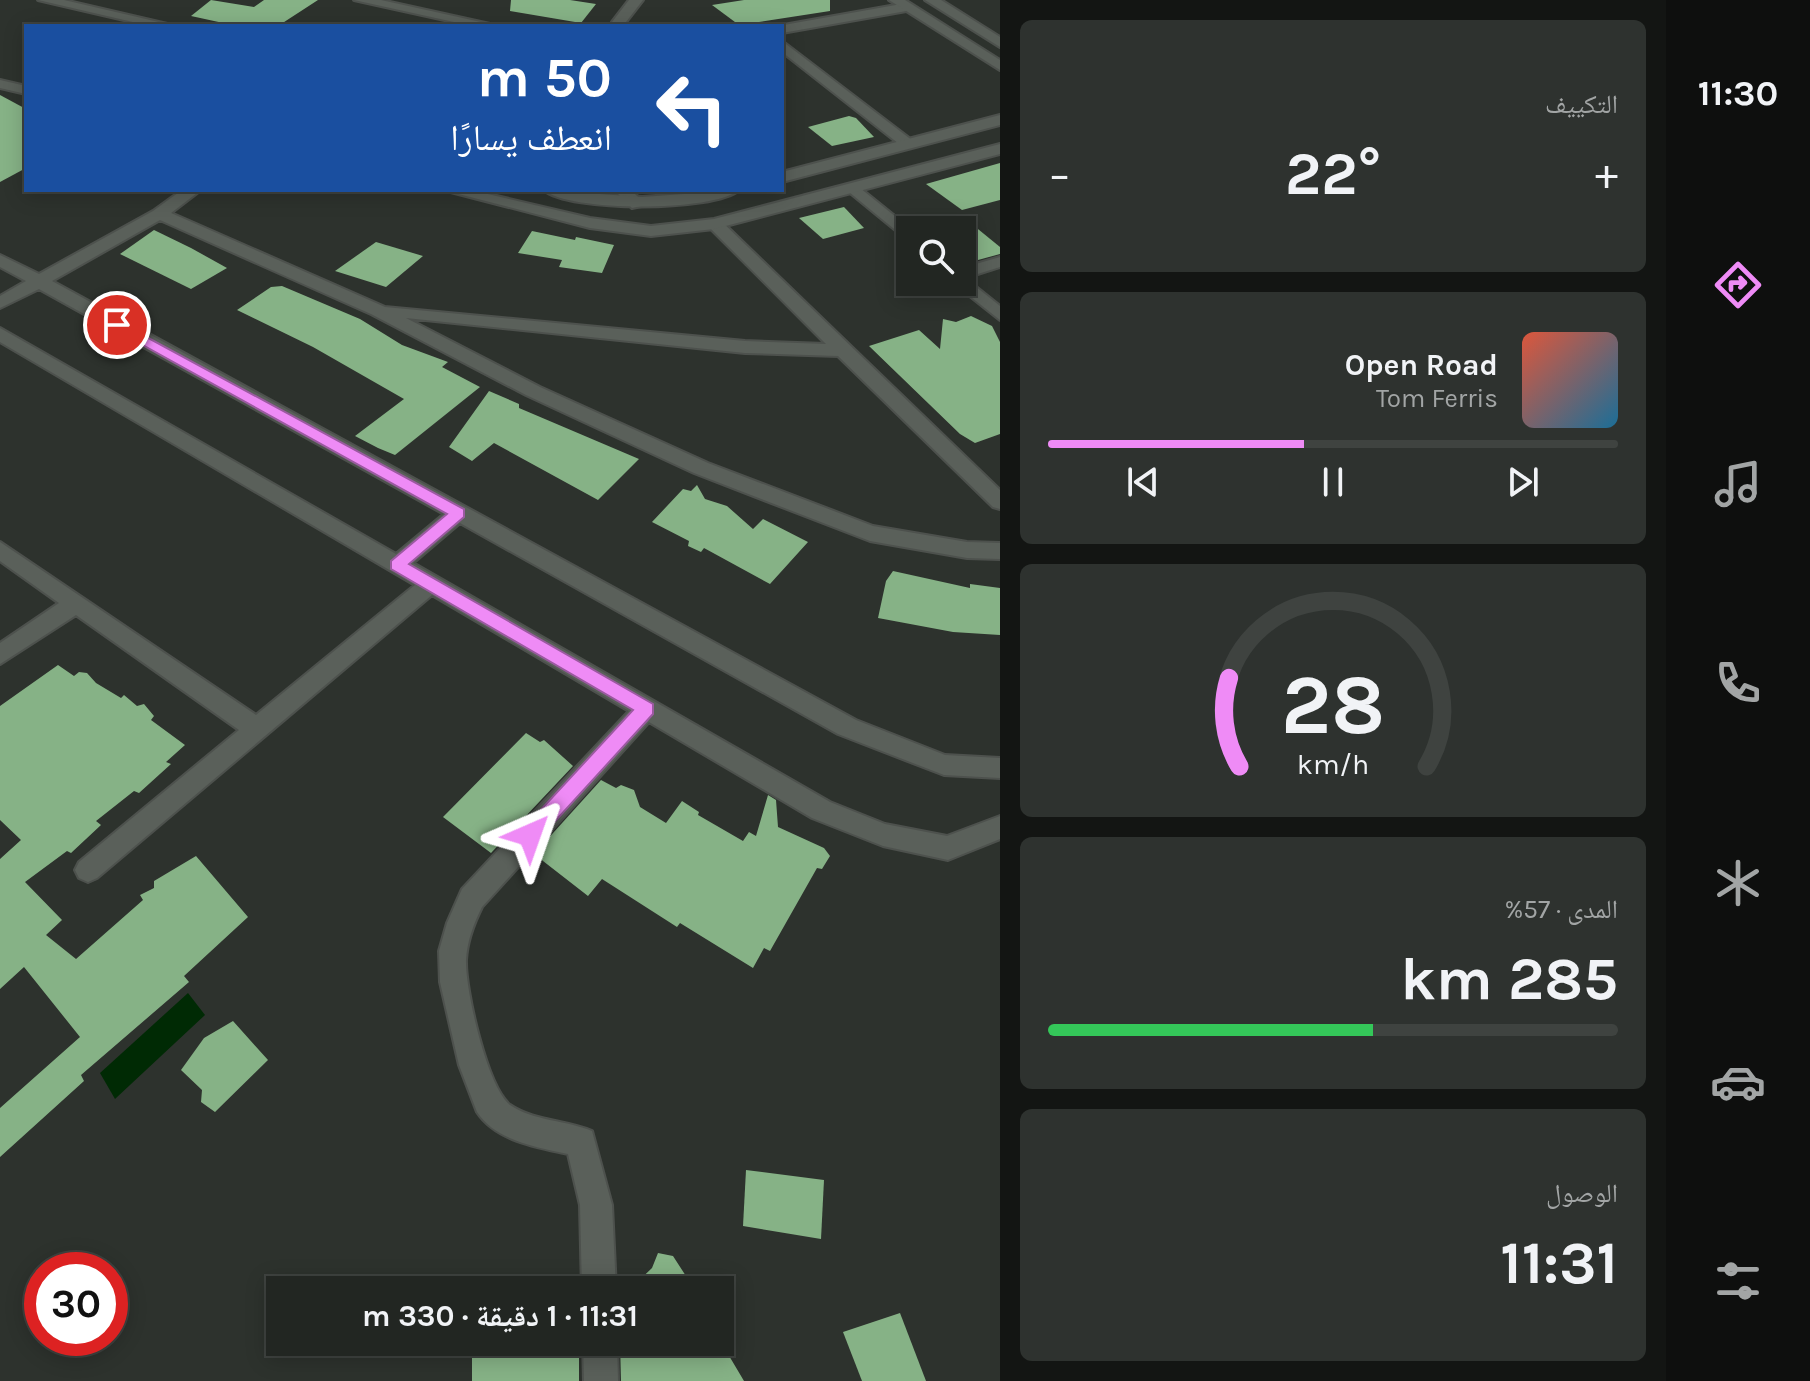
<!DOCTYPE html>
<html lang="ar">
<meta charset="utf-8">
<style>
body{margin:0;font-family:Karla,"Noto Naskh Arabic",sans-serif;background:#2e322f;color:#f1f3f6;direction:rtl;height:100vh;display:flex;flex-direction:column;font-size:30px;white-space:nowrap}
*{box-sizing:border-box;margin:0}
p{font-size:26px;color:#a2a5a5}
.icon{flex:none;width:44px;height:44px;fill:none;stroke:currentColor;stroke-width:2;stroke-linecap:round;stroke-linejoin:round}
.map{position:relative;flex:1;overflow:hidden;direction:ltr}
.sheet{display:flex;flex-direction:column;gap:20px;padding:20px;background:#131513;width:666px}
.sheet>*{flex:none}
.banner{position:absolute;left:24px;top:24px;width:760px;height:168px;border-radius:0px;box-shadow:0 4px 20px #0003,0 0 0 2px #3f4340;direction:rtl;background:#1a4fa0;color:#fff;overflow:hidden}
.tools{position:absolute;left:896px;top:216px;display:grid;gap:16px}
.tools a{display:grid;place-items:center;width:80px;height:80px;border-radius:0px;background:#222622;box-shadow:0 4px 20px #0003,0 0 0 2px #3f4340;font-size:40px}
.speed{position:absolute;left:24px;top:1252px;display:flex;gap:16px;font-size:40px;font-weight:700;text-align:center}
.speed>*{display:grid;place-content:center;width:104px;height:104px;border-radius:50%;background:#222622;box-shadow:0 4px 20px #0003,0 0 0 2px #3f4340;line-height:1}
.speed .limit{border:12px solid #d22;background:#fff;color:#111}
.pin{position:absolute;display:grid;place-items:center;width:68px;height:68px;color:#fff;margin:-34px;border:4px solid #fff;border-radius:50%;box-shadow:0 2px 8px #0007}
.me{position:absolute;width:88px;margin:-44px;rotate:43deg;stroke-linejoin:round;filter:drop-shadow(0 0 6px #0008)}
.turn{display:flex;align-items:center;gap:28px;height:168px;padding:0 40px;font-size:36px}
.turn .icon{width:104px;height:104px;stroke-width:2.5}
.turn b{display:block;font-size:56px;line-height:68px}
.big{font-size:60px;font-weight:700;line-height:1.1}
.sheet .widget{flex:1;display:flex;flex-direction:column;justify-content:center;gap:12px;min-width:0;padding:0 28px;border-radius:12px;background:#2e322f}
.sheet .dial{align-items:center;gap:0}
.dial svg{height:208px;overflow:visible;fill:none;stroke:#3f4340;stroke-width:7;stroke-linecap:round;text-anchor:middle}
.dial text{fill:#f1f3f6;stroke:none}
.song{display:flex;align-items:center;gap:24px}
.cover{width:96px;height:96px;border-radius:12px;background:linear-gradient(135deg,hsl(10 70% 55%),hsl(200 70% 35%))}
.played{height:8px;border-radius:4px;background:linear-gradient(90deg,#ef8bf6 45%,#3f4340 45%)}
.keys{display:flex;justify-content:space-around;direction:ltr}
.heat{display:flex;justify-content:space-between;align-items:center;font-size:44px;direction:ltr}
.charge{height:12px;border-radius:6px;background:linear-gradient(90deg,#34c759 57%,#3f4340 0)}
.trip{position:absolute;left:266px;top:1276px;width:468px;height:80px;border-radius:0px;background:#222622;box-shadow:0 4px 20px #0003,0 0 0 2px #3f4340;font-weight:700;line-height:80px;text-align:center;direction:rtl}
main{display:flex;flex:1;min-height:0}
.menu{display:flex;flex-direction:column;width:144px;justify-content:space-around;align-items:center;background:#0e0f0e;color:#a2a5a5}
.menu .icon{width:56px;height:56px}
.menu .current{color:#ef8bf6}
.menu b{font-size:36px;color:#f1f3f6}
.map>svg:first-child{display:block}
.water{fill:#002a04}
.building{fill:#86b286}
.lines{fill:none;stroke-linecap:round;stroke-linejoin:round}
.street-casing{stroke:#4d514d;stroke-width:4}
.secondary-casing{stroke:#4d514d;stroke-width:4}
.street{fill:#5a605a;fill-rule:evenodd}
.secondary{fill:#5a605a;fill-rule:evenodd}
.route{fill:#ef8bf6;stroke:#9b5aa0;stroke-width:2}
</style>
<main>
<nav class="menu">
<b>11:30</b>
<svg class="icon current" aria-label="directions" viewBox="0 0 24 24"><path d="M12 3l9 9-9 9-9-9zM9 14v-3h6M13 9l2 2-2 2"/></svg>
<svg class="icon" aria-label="music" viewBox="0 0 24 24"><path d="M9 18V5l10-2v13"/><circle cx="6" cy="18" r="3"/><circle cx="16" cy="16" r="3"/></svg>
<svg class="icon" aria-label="phone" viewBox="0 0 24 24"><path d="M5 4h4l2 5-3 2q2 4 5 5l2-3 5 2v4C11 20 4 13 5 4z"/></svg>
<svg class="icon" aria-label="climate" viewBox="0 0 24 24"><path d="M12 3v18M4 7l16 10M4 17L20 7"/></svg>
<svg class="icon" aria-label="car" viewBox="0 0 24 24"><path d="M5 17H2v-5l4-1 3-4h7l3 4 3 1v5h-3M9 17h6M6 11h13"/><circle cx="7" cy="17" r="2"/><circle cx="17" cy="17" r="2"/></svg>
<svg class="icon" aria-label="filters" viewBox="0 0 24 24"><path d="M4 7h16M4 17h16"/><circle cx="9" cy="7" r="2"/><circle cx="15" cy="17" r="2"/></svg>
</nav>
<section class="sheet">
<div class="widget"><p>التكييف</p>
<div class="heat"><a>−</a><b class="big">22°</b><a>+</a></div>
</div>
<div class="widget">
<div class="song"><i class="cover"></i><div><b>Open Road</b><p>Tom Ferris</p></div></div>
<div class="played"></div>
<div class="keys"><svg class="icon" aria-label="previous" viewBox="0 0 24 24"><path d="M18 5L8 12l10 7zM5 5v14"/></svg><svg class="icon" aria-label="pause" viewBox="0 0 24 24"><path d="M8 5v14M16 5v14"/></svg><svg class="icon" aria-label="next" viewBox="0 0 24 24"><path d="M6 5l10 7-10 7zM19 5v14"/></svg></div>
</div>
<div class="widget dial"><svg viewBox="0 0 100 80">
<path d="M14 69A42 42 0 1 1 86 69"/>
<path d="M14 69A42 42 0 0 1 10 35" stroke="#ef8bf6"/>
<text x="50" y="56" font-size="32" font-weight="700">28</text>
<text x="50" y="72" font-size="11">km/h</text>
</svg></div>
<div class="widget"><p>المدى · 57%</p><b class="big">285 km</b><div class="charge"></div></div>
<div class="widget"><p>الوصول</p><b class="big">11:31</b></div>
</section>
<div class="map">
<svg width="1000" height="1381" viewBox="0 0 1000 1381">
<rect width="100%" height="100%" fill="#2d322d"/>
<path class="water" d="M188 993 205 1015 115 1099 100 1073Z"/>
<g class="building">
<path d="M211 0 254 7 264 0H318L278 26H237L191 16Z"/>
<path d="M511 0H570L596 4 581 23 510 11Z"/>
<path d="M744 0H830V11L739 25 712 5Z"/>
<path d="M0 95 26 109V168L0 182Z"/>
<path d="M849 116 856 118 874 137 832 146 808 127Z"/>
<path d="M1000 163V200L962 210 926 184Z"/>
<path d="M844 207 864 228 823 239 799 218Z"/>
<path d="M962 216 1000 247V254L967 263 962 260Z"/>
<path d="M154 230 191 248 227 268 191 289 120 254Z"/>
<path d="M532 231 575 240 576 237 614 245 602 273 559 267 562 260 518 253Z"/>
<path d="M376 242 423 256 386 287 335 271Z"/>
<path d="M282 286 360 319 402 345 448 362 442 367 480 387 395 455 378 448 355 436 404 399 313 347 237 310 271 287Z"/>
<path d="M971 316 992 326 1000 342V434L975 443 960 434 869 346 919 330 940 349 943 319 956 322Z"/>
<path d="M489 391 519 404V408L639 459 598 500 494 443 472 461 449 447Z"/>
<path d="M697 485 705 499 727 506 753 529 763 519 808 542 770 584 704 548 701 552 688 546 689 541 652 522 683 489 691 491Z"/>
<path d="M893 571 970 588V584L1000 588V635L953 632 878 618 886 581Z"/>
<path d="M58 665 74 676 79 672 87 673 96 683 121 698 124 695 137 706 144 704 154 716 151 720 185 745 166 762 171 764 139 793 134 791 96 821 101 825 71 853 67 851 25 882 62 920 46 935 76 959 143 900 140 895 154 888V881L196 856 248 917 184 976 189 982 81 1075 84 1081 0 1157V1108L80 1037 24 967 0 989V859L21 840 0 820V706Z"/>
<path d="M526 733 540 742 544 740 573 766 491 853 443 817Z"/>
<path d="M601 780 616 788 621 785 634 790 640 807 666 823 682 801 699 812 698 815 743 841 749 832 756 836 768 795 776 800 778 827 824 848 830 856 822 869 817 868 770 951 764 948 753 968 680 923 677 927 602 879 588 896 534 854Z"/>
<path d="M233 1021 268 1060 215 1112 201 1102 202 1090 181 1070 204 1038Z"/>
<path d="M746 1170 824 1180 821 1239 743 1226Z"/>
<path d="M658 1253 673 1256 695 1290H629L652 1268Z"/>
<path d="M900 1313 926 1381H862L843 1332Z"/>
<rect x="472" y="1342" width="107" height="39"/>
<path d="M620 1342H711L713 1355 728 1354 744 1381H621Z"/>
</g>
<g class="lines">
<g class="street-casing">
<g id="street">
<path d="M38 0H64L176 26H150Z"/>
<path d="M354 0H381L499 26H472Z"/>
<path d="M629 0H643L626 22 627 26H613L612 22Z"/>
<path d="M907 3 914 7 912 10 782 33V26H778Z"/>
<path d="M782 41 913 141V147H903L782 52Z"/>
<path d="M855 184 912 230 910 242 849 192 847 189Z"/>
<path d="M182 190H201L171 213 385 307 745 341 826 344 706 224 708 220H720L1000 490V509L993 507 838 356 745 353 406 318 540 387 708 463 873 526 967 542 1000 543V559L967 558 870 541 694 473 526 395 371 314 160 220 52 281 856 720 945 755 1000 758V778L944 775 838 734 460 523 413 563 830 802 885 824 947 836 1000 816V839L948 860 883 846 812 818 649 722 482 907C474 923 467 941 466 960 465 989 487 1087 510 1105 533 1121 566 1120 592 1131L612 1205 616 1290H582L580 1205 568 1154C537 1147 496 1141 477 1112L459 1065 440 982 439 951 447 923 462 889 629 711 432 595 97 878 88 882 79 878 75 870 79 862 239 730 76 615 0 664V643L59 603 0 561V542L256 715 415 585 0 342V328L396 554 444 514 39 289 0 308V296L26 281 0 267V255L39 274 153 211Z"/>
<path d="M614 190H631L646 205 632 208Z"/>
<path d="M1000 257V267L965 278 1000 306V320L952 282H962V268Z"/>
<path d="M583 1342H617L618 1381H584Z"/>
</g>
</g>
<g class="secondary-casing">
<g id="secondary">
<path d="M889 0H905L1000 60V70Z"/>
<path d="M925 0H941L1000 37V47Z"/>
<path d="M0 80 26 86V94L0 88Z"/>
<path d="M1000 115V125L782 182V172Z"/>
<path d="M1000 144V154L714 229 651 236 590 228 443 190H471L590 218 651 226 714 219Z"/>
<path d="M544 190 642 197 739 190C714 212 568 212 544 190Z"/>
</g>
</g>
<use href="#street" class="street"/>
<use href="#secondary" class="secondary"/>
</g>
<path class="route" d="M117 321 464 509V517L409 564 653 704V714L537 841H523L520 835 523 829 633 710 391 569V561L447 514 112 328 110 325Z"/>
</svg>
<div class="tools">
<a><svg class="icon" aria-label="search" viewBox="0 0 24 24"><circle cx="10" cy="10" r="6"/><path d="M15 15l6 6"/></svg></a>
</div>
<div class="speed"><div class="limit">30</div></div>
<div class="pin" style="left:117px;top:325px;background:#d93025"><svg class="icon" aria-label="arrive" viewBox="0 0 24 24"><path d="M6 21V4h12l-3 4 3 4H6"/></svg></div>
<svg class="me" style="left:530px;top:835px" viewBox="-20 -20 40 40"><path d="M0-17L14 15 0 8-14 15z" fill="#ef8bf6" stroke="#fff" stroke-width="4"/></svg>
<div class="trip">11:31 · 1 دقيقة · 330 m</div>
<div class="banner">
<div class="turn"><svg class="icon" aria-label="left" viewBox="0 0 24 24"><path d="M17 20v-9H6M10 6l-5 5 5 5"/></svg><div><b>50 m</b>انعطف يسارًا</div></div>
</div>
</div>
</main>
